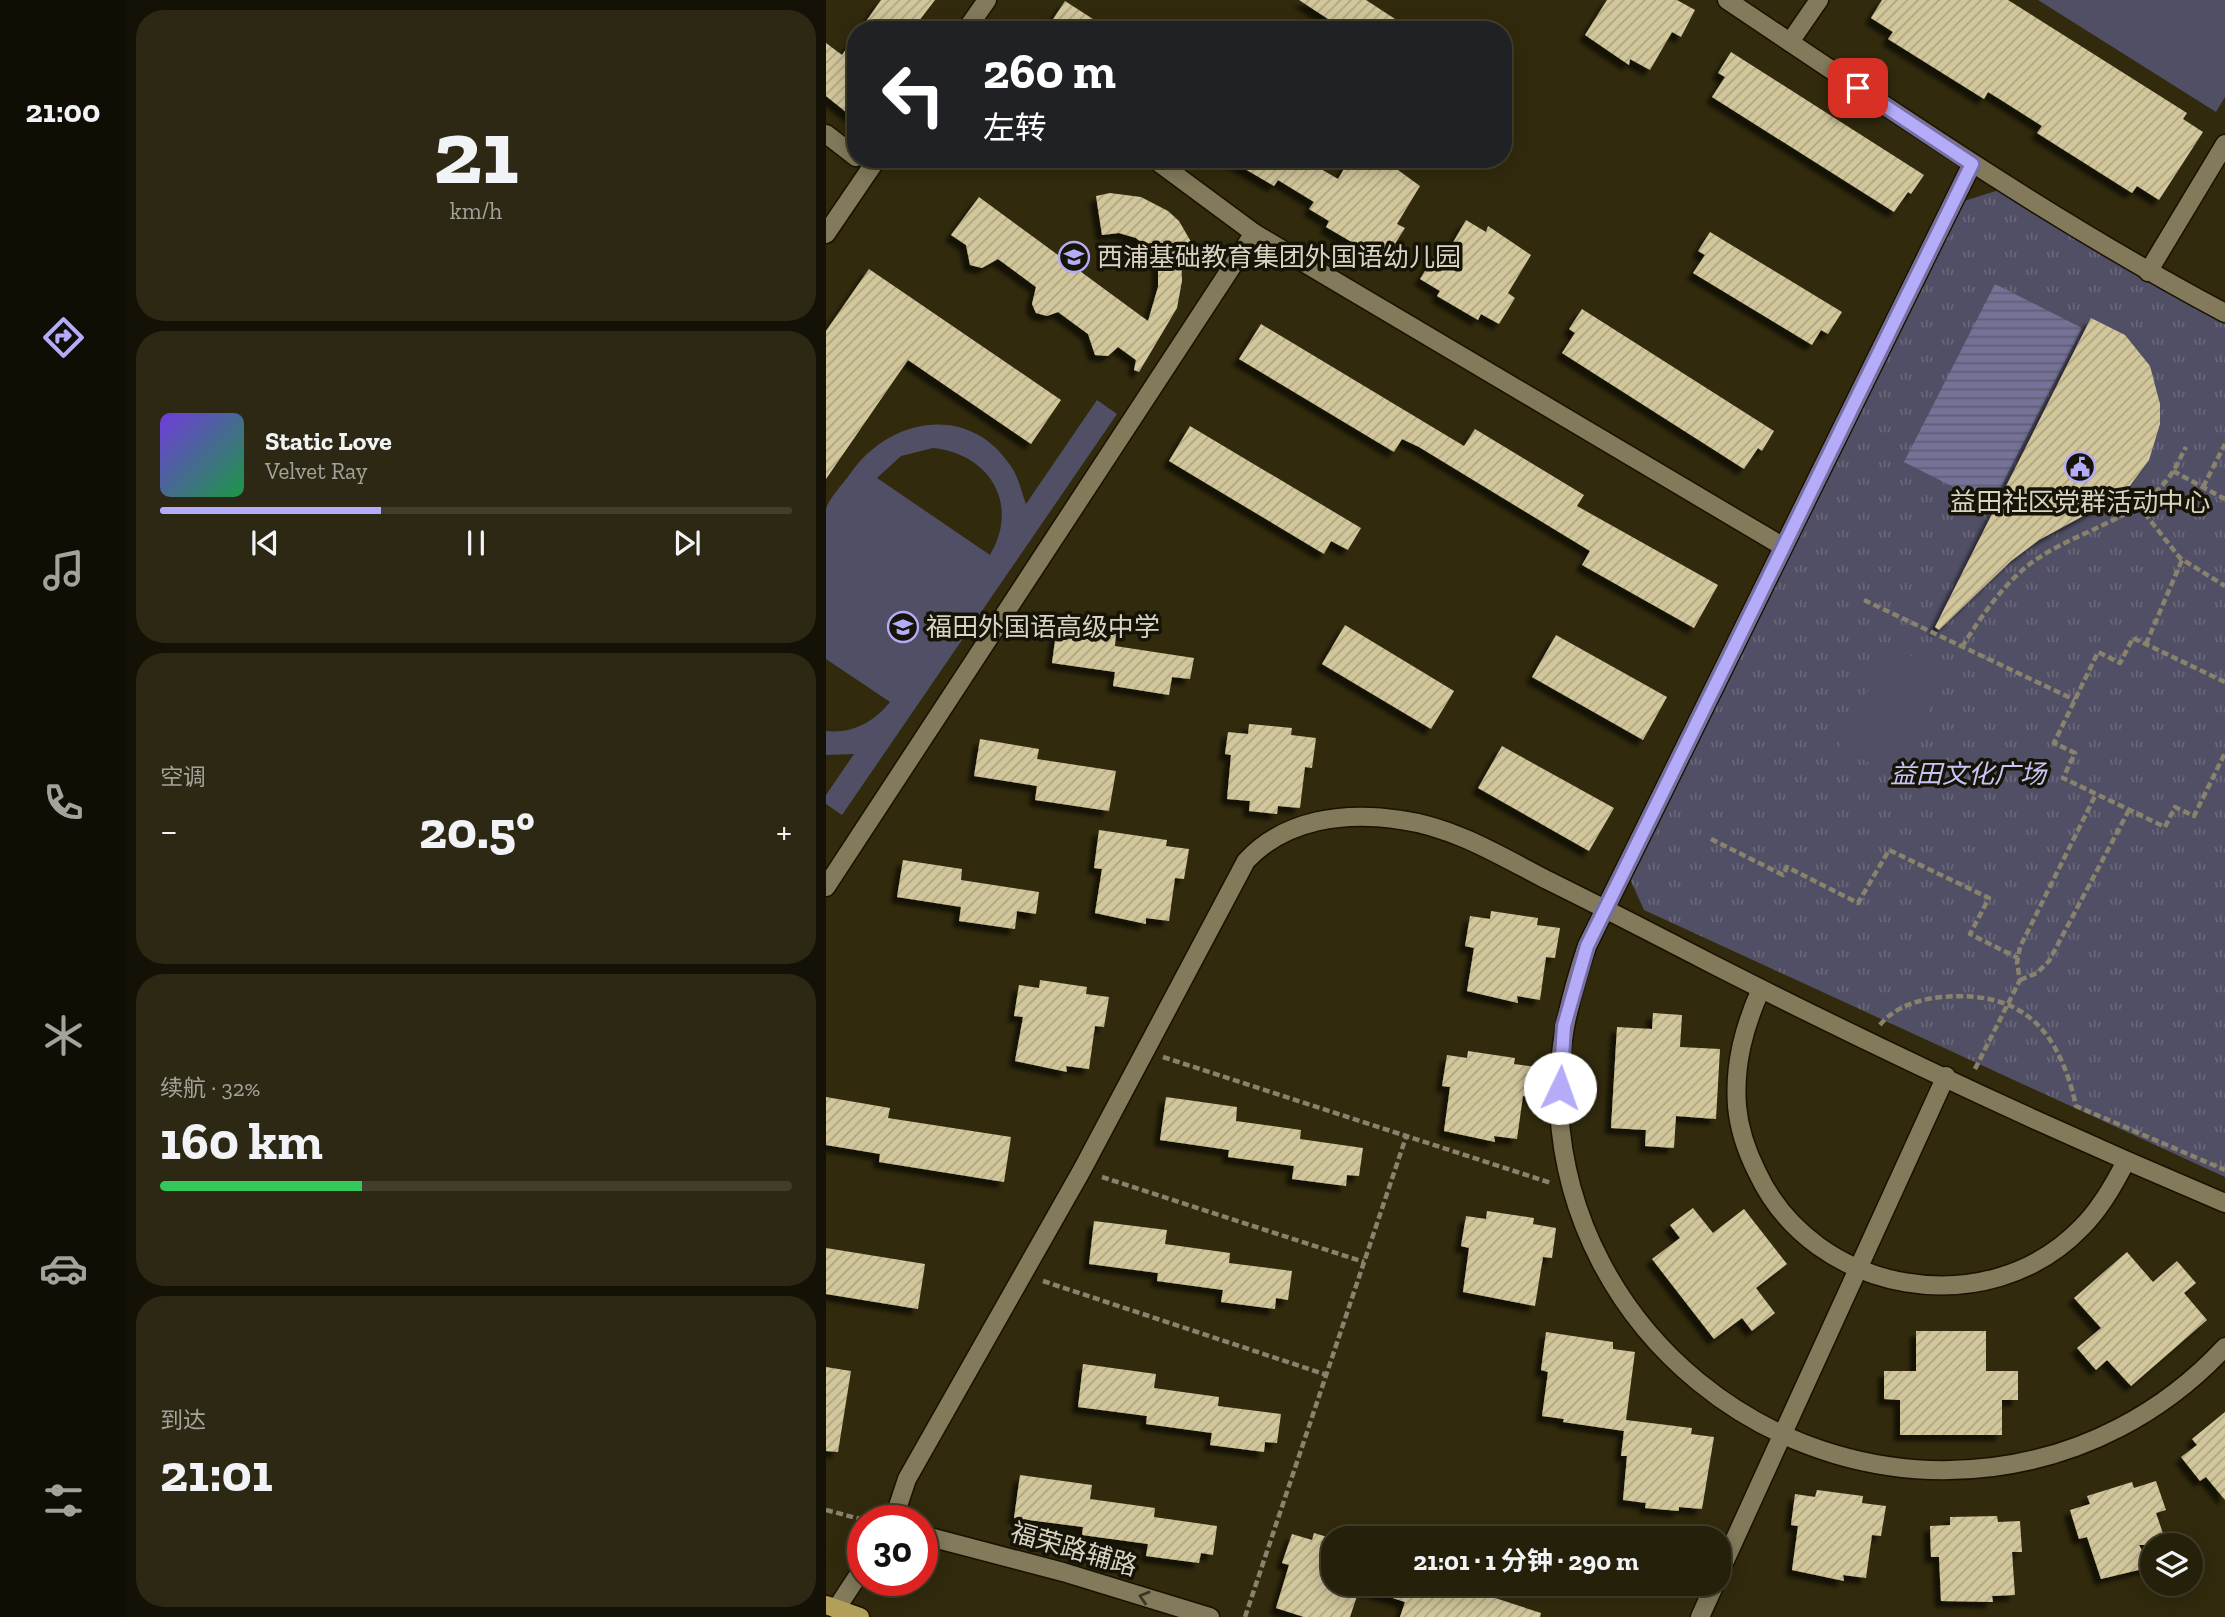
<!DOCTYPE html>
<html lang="zh">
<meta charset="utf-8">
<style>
body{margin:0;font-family:"Zilla Slab","Noto Sans SC",serif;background:#2d2813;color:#f1f3f6;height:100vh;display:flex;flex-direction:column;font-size:26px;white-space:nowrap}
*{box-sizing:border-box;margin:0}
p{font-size:23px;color:#a3a39c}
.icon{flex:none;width:38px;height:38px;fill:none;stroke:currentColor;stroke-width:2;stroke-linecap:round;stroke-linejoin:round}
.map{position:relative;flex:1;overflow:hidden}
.side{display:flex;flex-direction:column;gap:10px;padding:10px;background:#141206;width:700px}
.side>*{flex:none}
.hud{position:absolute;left:21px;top:21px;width:665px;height:147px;border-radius:28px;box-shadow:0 4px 18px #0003,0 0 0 2px #423e2b;background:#202124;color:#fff;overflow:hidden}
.fabs{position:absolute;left:1314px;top:1533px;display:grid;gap:14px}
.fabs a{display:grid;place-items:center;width:63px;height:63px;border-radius:50%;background:#25200a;box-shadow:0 4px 18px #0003,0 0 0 2px #423e2b;font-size:35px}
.speed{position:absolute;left:21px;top:1505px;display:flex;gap:14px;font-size:35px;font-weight:700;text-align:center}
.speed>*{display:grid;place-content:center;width:91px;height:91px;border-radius:50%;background:#25200a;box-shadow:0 4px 18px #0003,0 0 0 2px #423e2b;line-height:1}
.speed .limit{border:10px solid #d22;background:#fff;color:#111}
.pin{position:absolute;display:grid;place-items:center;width:60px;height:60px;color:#fff;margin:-30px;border-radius:14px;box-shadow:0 4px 10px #0006}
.me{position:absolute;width:77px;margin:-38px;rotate:3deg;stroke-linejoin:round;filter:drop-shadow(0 0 5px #0008)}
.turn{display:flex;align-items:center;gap:24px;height:147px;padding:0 21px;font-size:32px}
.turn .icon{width:91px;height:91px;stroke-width:2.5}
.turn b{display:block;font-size:49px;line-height:60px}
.big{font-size:52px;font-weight:700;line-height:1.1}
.side .card{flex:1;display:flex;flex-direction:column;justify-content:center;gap:10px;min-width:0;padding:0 24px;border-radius:28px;background:#2d2813}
.side .dial{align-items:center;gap:0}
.dial b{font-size:91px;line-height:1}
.song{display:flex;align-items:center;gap:21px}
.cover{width:84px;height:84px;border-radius:10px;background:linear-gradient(135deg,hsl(260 70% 55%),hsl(140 70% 35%))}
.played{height:7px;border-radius:4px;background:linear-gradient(90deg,#b5acf9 35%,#423e2b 35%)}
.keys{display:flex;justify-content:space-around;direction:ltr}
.heat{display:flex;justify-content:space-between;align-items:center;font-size:38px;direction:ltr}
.charge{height:10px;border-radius:5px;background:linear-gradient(90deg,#34c759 32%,#423e2b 0)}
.trip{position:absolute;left:495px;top:1526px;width:410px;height:70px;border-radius:28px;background:#25200a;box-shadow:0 4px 18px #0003,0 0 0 2px #423e2b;font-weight:700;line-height:70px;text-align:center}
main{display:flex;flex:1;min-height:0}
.menu{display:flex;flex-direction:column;width:126px;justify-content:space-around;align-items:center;background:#0f0d04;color:#a3a39c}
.menu .icon{width:49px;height:49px}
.menu .active{color:#b5acf9}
.menu b{font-size:32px;color:#f1f3f6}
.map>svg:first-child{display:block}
.grass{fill:url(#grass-tufts)}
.garden{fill:#514f65;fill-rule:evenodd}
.water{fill:url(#water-rules)}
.building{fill:url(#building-hatch);filter:url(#shadow)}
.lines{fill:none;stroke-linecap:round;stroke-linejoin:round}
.minor-casing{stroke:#191200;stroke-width:21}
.major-casing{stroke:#191200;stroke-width:21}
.path{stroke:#89836d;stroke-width:4.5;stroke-dasharray:7 3.5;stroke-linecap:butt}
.minor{stroke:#827a5b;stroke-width:18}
.major{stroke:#b19f5a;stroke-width:18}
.oneway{stroke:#3c3724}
.route-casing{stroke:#7670a2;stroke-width:18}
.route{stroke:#b5acf9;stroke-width:12}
.labels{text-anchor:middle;stroke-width:7;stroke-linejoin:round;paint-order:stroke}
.poi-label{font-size:26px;fill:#d8d3c3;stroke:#161307;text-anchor:start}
.park-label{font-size:26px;font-style:italic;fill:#c9c4f7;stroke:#161307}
.street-label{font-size:26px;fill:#d8d3c3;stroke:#161307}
</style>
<main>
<nav class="menu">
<b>21:00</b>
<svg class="icon active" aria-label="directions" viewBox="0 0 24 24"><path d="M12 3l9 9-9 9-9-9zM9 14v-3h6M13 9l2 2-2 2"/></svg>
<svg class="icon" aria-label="music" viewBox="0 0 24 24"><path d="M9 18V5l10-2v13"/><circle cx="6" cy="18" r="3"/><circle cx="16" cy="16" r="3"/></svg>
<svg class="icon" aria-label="phone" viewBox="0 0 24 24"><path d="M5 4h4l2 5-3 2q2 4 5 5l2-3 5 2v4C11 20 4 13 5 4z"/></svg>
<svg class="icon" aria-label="climate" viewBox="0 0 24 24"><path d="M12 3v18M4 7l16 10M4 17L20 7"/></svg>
<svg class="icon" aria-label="car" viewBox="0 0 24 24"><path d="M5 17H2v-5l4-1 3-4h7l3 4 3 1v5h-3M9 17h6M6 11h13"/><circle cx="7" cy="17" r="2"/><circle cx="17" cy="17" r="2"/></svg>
<svg class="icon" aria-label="filters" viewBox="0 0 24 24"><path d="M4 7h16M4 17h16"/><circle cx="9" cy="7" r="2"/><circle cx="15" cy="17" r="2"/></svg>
</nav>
<section class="side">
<div class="card dial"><b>21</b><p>km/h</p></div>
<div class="card">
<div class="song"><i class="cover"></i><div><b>Static Love</b><p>Velvet Ray</p></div></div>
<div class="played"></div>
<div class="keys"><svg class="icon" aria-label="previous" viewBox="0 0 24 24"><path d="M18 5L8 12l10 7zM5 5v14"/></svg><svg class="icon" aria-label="pause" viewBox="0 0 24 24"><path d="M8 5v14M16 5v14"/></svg><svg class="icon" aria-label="next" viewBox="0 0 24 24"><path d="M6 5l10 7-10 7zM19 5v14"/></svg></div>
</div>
<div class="card"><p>空调</p>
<div class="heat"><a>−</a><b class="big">20.5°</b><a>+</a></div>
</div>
<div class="card"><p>续航 · 32%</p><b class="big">160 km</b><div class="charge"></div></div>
<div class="card"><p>到达</p><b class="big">21:01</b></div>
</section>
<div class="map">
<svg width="1399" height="1617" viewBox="0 0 1399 1617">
<defs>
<pattern id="grass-tufts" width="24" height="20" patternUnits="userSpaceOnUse" patternTransform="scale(1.75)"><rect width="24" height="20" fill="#514f65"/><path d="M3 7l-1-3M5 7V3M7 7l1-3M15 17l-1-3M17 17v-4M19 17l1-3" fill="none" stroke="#696779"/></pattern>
<pattern id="water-rules" width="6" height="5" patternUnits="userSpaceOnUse" patternTransform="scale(1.75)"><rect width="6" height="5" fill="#757298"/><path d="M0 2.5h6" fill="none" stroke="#605e72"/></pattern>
<pattern id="building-hatch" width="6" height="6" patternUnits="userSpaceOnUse" patternTransform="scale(1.75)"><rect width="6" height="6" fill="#d2c69b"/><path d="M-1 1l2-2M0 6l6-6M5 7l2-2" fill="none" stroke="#aea483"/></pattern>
<filter id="shadow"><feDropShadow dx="-6" dy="6" stdDeviation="2" flood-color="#0009"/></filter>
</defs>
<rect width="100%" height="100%" fill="#312a0d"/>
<path class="grass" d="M1176 189 1399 321V1177L818 910 804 879 1135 202Z"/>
<g class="garden">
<path d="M1212 0H1399V97L1390 112Z"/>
<path d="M271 400 291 414 16 815 0 804V795L28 754 0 755V731C26 734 48 722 64 702L0 659C0 621 0 584 0 547 0 536 0 520 0 509 3 498 17 484 24 474 62 418 142 402 184 465 193 477 195 491 200 504ZM107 448C164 454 194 504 164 555L51 478 75 456Z"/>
<path d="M1066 646 1122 675 1069 776 1013 747Z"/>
</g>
<path class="water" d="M1169 284 1256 328 1165 506 1078 462Z"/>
<g class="building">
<path d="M55 0H109L86 30H34Z"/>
<path d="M473 0H540L586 30H519Z"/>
<path d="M781 0H851L869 10 855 37 846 32 824 70 804 59 803 65 759 35Z"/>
<path d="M1056 0H1182L1361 113 1357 119 1377 132 1333 200 1311 186 1306 193 1211 133 1216 126 1175 100 1162 92 1158 99 1062 39 1067 32 1045 18Z"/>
<path d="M239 1 284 30H220Z"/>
<path d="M30 35V120L0 96V43L16 55Z"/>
<path d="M905 52 1098 175 1085 194 1082 192 1068 212 886 97 899 77 892 73Z"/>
<path d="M402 159H478L512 179 524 159H557L594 186 571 224 579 228 562 255 545 244 541 251 500 227 503 221 483 209 488 202 452 180 448 186Z"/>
<path d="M284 193 315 197 342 211 353 221 368 247 355 253 356 281 351 308 313 372 308 370 310 360 292 347 282 356 269 355 262 334 232 312 221 316 210 313 206 304 210 287 172 259 156 268 144 265 140 245 125 235 153 197 322 321 332 287V264L323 249 310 238 293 233 276 235 270 196Z"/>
<path d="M640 220 660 232 662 226 705 255 682 293 689 298 673 324 655 314 652 320 611 296 614 291 594 279 610 253 618 258Z"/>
<path d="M884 232 1016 312 1002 334 995 330 986 345 867 273 879 255 872 251Z"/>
<path d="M43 269 235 400 205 444 82 360 0 479V331Z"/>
<path d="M756 309 948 431 936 451 932 448 918 469 736 353 749 333 743 329Z"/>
<path d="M1265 318 1299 335 1324 366 1334 404V424L1323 460 1303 487 1290 498 1213 540 1185 561 1113 630 1109 627Z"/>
<path d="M435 324 638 446 649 429 758 495 751 506 892 585 868 628 756 565 764 551 593 447 576 439 568 452 413 359Z"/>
<path d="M364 426 535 528 522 550 505 541 498 554 343 461Z"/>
<path d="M519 625 628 691 605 729 496 664Z"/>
<path d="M231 626 290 634 289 646 368 658 364 679 346 677 343 695 287 686 289 672 226 663Z"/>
<path d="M730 635 841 697 817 740 706 677Z"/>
<path d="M423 724 466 728 465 735 490 738 486 768 479 767 474 808 452 806 451 814 423 811 424 801 401 799 405 755 399 754 402 732 422 734Z"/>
<path d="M154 739 213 749 211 759 290 771 283 811 209 800 211 786 148 776Z"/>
<path d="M676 746 788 808 763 851 652 788Z"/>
<path d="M273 830 341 840 340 846 363 849 358 879 349 878 343 921 320 918V924L269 913 276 869 268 868Z"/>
<path d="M77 860 136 869 135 880 213 892 210 914 191 911 189 929 133 921 135 907 71 897Z"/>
<path d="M665 911 712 918 711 925 734 928 729 958 720 957 714 1000 691 996 692 1003 641 991 648 948 639 946 644 916 664 919Z"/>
<path d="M214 980 261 987 260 994 283 997 278 1027 269 1026 263 1069 240 1066 241 1072 189 1061 197 1017 188 1016 193 985 213 988Z"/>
<path d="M827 1013 856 1015 854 1047 894 1049 890 1119 850 1116 848 1148 819 1146 820 1130 785 1128 791 1027 826 1029Z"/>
<path d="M642 1051 689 1058 688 1064 711 1067 707 1097 697 1096 691 1139 668 1136 669 1142 618 1131 624 1087 616 1086 621 1055 641 1058Z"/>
<path d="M0 1097 64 1108 62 1118 185 1137 178 1182 53 1162 54 1154 0 1145Z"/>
<path d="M340 1097 411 1107 410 1121 475 1130 474 1139 537 1148 533 1176 521 1175 520 1186 466 1179 468 1166 402 1157 403 1150 334 1140Z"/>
<path d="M867 1208 887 1233 918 1209 961 1264 930 1288 949 1313 926 1331 916 1318 888 1339 826 1259 854 1238 844 1225Z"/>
<path d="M661 1211 708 1218 707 1224 730 1228 726 1258 717 1257 709 1306 637 1292 643 1248 635 1246 640 1216 660 1219Z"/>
<path d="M268 1221 341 1230 339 1244 404 1253 403 1263 466 1271 462 1300 450 1298 449 1309 395 1302 397 1290 331 1281 332 1273 263 1264Z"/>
<path d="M0 1248 99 1264 92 1309 0 1294Z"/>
<path d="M1301 1252 1327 1282 1351 1261 1370 1283 1358 1293 1381 1320 1305 1386 1281 1360 1270 1370 1251 1348 1275 1328 1248 1298Z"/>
<path d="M1090 1331H1160V1371H1192V1400H1176V1435H1074V1400L1058 1399V1371H1090Z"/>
<path d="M720 1332 787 1342V1349L809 1352 800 1420 866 1428 865 1434 888 1437 876 1509 853 1507V1511L819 1508 820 1503 797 1500 801 1456H795L798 1431 737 1422 738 1419 716 1416 722 1372 715 1370Z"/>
<path d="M257 1364 330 1374 328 1388 393 1397 392 1406 455 1414 451 1443 439 1442 438 1452 384 1445 386 1433 320 1424 321 1416 252 1407Z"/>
<path d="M0 1367 25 1371 12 1452 0 1451Z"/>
<path d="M1399 1412V1500L1380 1477 1374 1481 1355 1457 1371 1445 1366 1439Z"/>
<path d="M194 1475 266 1485 264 1499 329 1508 328 1517 391 1526 387 1555 375 1553 373 1563 320 1556 322 1544 256 1535 257 1527 188 1518Z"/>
<path d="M1330 1481 1340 1510 1330 1513 1341 1545H1313L1325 1567 1275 1579 1261 1537 1253 1539 1244 1510 1264 1504 1261 1496 1306 1482 1308 1488Z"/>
<path d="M991 1490 1037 1496 1036 1503 1060 1506 1055 1536 1046 1535 1040 1578 1017 1575 1018 1581 966 1570 972 1526 965 1525 969 1494 989 1497Z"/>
<path d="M1171 1516 1172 1522 1194 1521 1196 1552H1186L1189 1595 1166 1596 1167 1602 1115 1601 1113 1557H1105L1104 1526 1124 1525V1517Z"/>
<path d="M488 1533 508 1539V1584H535L524 1617H478L450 1608 463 1565 456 1563 466 1534 486 1540Z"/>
<path d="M537 1584H626L715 1613 714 1617H574L579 1602 536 1588Z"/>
</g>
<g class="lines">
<g class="minor-casing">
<g id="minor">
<path d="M901 0C1064 109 1226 221 1399 313"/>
<path d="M140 30 161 0"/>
<path d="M964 42 993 0"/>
<path d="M0 134 30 157"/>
<path d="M328 159 428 233 956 546"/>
<path d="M1146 164 761 946C743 999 730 1053 733 1109 745 1331 948 1495 1167 1467 1256 1456 1338 1413 1399 1347"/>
<path d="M0 234 51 159"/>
<path d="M1322 272 1399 144"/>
<path d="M0 887 428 233"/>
<path d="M935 989C918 1027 908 1064 911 1106 913 1129 921 1152 931 1172 988 1295 1162 1325 1256 1227 1275 1208 1288 1185 1300 1161"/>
<path d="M67 1521 81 1479 256 1170 420 861C459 819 519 811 575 820 627 827 673 855 719 879 776 907 832 936 888 965 1055 1050 1226 1130 1399 1203"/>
<path d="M96 1535 237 1572 384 1617"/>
<path d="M892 1576 1120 1076"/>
<path d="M10 1609 37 1568"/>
<path d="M874 1617 889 1584"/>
</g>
</g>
<g class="major-casing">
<path id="major" d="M0 1605 34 1617"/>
</g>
<g class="path">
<path d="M1347 471 1399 499"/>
<path d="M1377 487 1399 444"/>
<path d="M1312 505 1354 558 1399 586"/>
<path d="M1038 600 1249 700"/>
<path d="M1320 644 1356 560"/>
<path d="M1136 647C1154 618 1174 589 1200 567 1243 532 1305 524 1341 480 1349 470 1354 458 1360 447"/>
<path d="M1399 682 1307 638 1294 663 1272 652 1228 743 1249 753 1237 778 1339 827 1349 807 1368 816 1399 753"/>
<path d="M885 839 957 875 961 867 1032 903 1063 850 1163 898 1144 934 1192 958"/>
<path d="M1194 980 1211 973 1223 961 1303 810"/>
<path d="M1054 1025C1068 1007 1093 999 1116 997 1197 990 1233 1030 1250 1106L1399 1170"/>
<path d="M337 1057 725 1183"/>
<path d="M1149 1069 1194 980 1191 963 1194 947 1270 794"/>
<path d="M276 1177 538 1262"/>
<path d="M217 1281 501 1375"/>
<path d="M0 1510 42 1521"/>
<path d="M419 1617 581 1134"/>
</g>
<use href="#minor" class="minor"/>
<use href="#major" class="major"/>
</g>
<defs><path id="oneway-chevron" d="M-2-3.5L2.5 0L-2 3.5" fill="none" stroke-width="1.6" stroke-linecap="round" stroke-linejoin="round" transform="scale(1.75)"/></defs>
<use class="oneway" href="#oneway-chevron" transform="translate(318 1597) rotate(-163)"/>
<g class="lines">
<g class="route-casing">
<path id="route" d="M734 1088 738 1026 761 946 1146 164 1032 88"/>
</g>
<use href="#route" class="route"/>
</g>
<defs>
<g id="school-ring" transform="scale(1.575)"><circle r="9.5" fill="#161307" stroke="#b5acf9" stroke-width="1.5"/><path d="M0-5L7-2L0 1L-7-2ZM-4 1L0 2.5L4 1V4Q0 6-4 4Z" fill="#b5acf9"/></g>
<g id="civic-ring" transform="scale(1.575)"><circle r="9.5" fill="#161307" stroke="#b5acf9" stroke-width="1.5"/><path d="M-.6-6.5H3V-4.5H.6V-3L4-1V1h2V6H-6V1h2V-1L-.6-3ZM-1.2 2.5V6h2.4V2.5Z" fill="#b5acf9"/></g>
</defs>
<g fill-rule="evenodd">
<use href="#school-ring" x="248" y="257"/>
<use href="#civic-ring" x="1254" y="467"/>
<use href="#school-ring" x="77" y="627"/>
</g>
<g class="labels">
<g class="poi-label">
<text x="271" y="266">西浦基础教育集团外国语幼儿园</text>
<text x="1254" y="511" text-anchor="middle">益田社区党群活动中心</text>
<text x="100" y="636">福田外国语高级中学</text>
</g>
<g class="park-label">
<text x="1142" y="783">益田文化广场</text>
</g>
<g class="street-label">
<text transform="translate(248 1549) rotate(16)" y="9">福荣路辅路</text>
</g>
</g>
</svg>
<div class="fabs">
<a><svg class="icon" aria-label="layers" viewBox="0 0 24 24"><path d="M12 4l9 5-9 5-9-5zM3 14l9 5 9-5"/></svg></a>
</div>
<div class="speed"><div class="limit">30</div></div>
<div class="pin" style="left:1032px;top:88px;background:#d93025"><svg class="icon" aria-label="arrive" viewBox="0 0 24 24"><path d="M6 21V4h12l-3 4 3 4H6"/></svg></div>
<svg class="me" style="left:734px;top:1088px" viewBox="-20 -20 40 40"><circle r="19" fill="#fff"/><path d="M0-13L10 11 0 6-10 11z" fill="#b5acf9"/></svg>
<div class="trip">21:01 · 1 分钟 · 290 m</div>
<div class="hud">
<div class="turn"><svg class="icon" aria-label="left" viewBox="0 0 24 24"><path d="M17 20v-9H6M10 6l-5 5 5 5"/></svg><div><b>260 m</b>左转</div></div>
</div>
</div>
</main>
